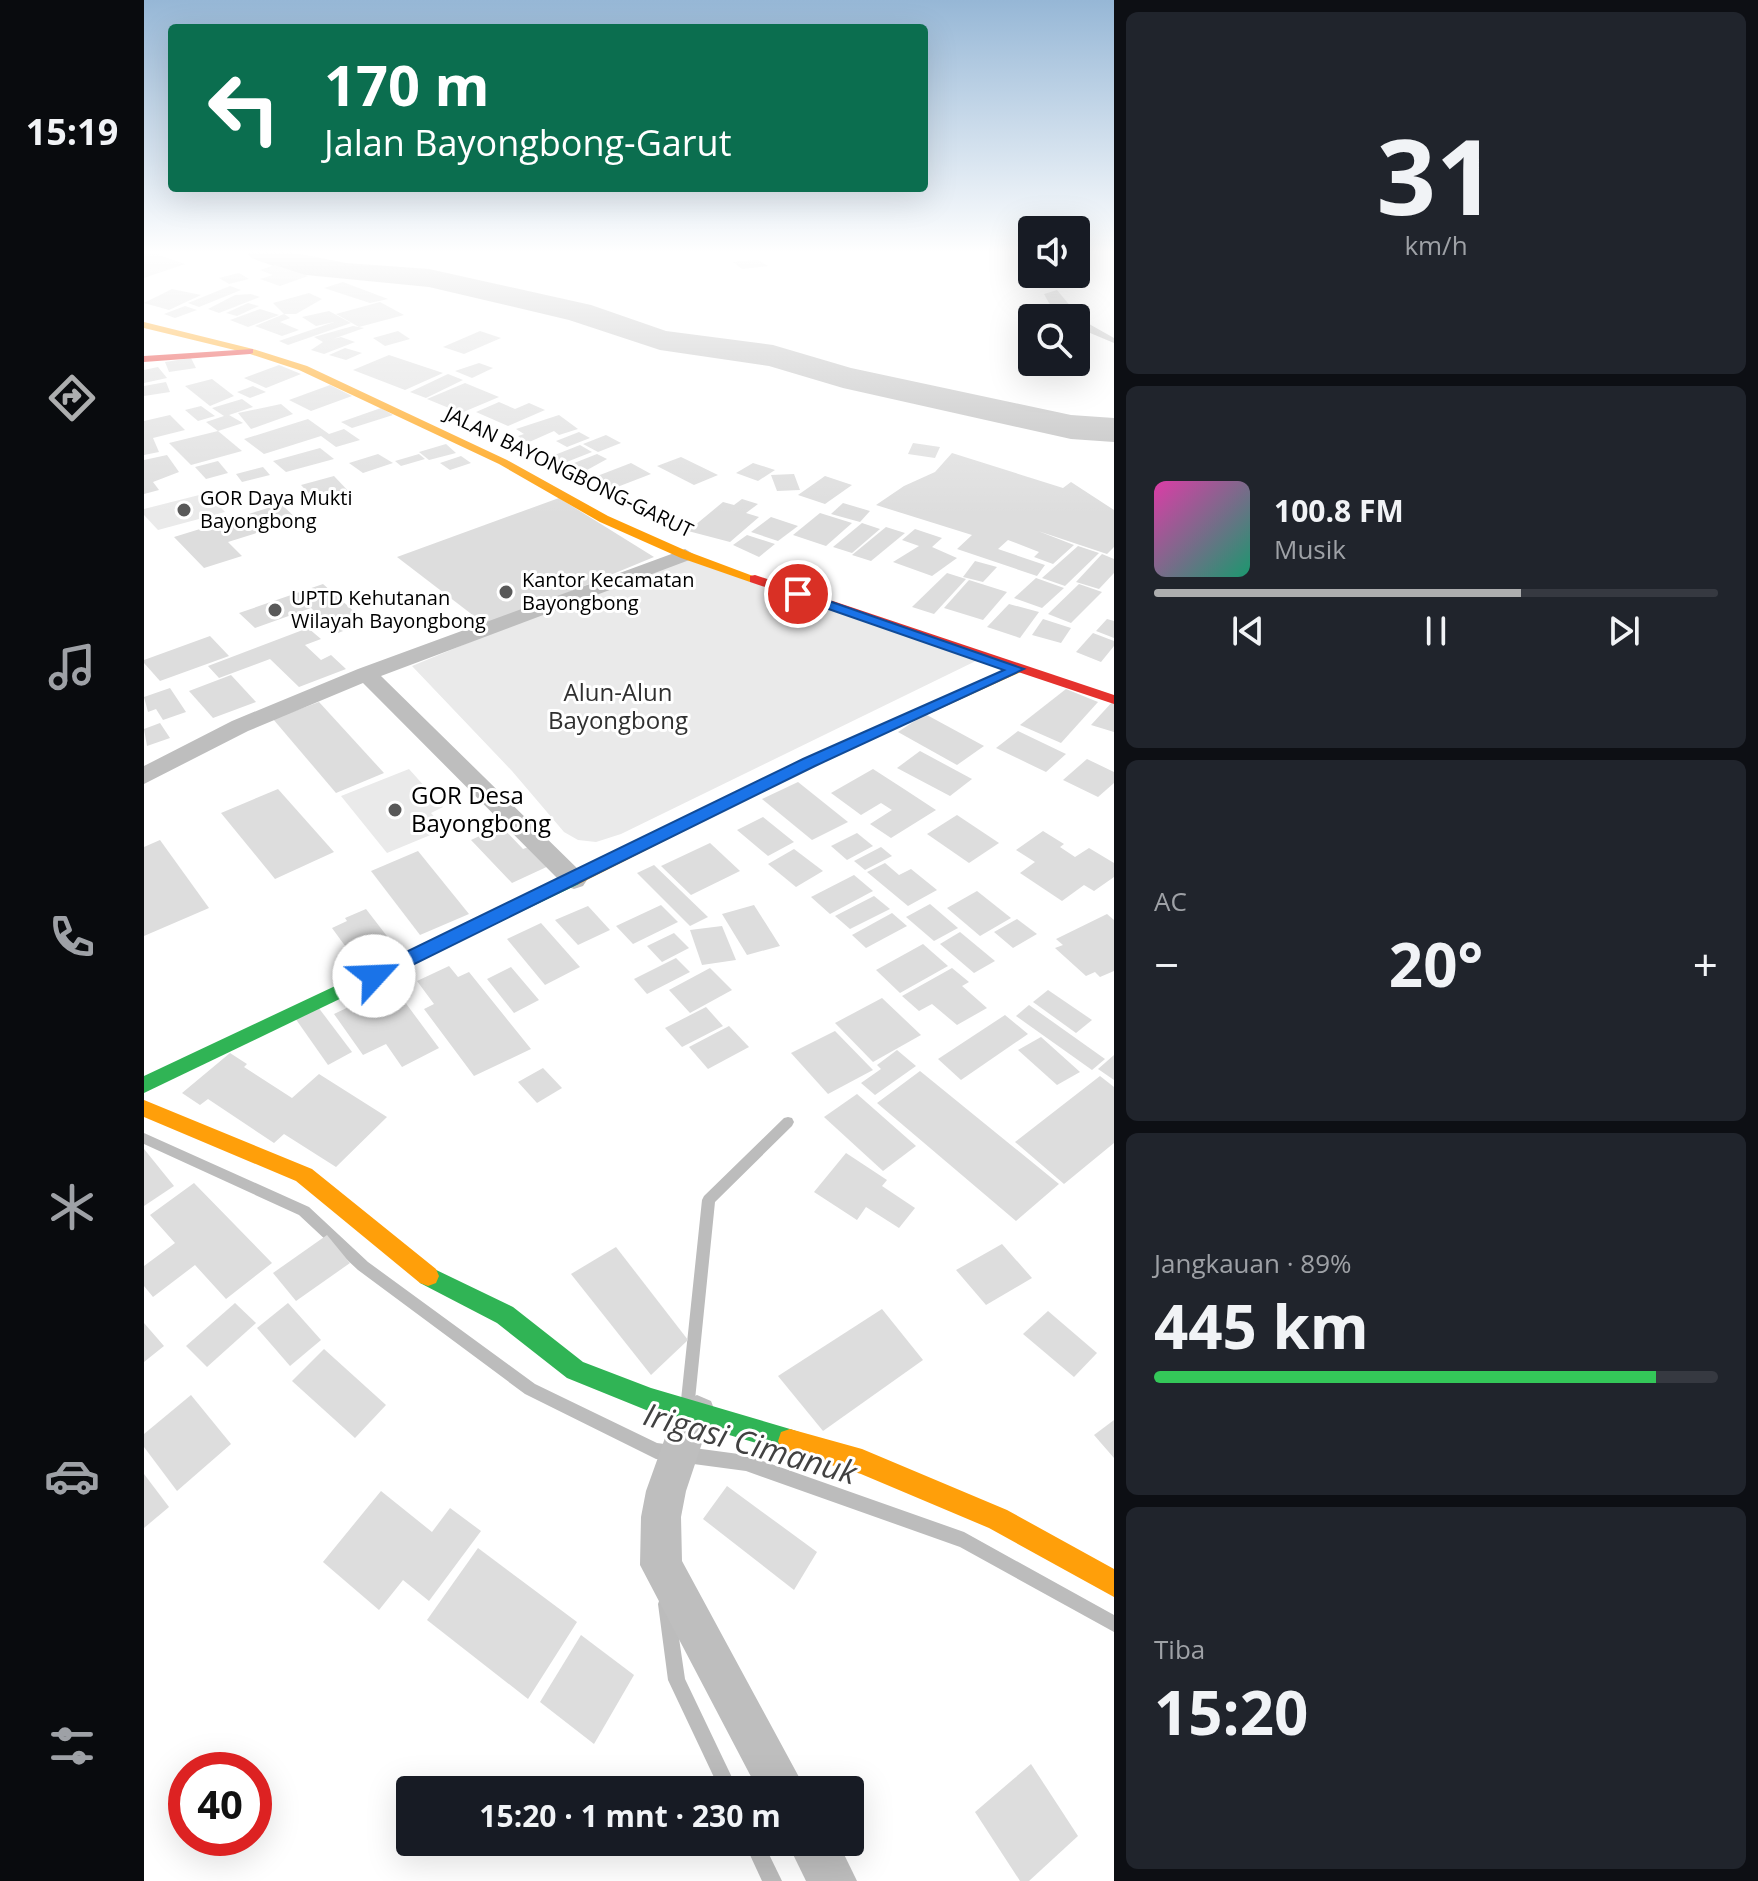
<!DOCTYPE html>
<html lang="id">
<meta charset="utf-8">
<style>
body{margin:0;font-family:"Open Sans",sans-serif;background:#20242c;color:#f1f3f6;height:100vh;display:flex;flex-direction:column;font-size:30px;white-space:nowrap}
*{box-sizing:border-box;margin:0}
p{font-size:26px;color:#9ea1a6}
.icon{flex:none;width:44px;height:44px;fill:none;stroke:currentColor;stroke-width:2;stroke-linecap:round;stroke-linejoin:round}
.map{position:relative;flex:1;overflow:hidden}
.sheet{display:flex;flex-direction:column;gap:12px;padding:12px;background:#0d0f14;width:644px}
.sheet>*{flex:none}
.hud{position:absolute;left:24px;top:24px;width:760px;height:168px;border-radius:8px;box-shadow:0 8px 32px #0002;background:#0b6e4f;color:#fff;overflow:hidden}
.buttons{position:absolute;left:874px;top:216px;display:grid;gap:16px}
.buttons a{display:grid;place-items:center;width:72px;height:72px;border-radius:8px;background:#171b24;box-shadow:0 8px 32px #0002;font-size:40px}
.speed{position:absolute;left:24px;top:1752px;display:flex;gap:16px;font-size:40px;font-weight:700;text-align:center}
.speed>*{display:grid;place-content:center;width:104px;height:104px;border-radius:50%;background:#171b24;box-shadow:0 8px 32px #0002;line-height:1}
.speed .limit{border:12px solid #d22;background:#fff;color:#111}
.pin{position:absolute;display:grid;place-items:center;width:68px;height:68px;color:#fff;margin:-34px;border:4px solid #fff;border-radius:50%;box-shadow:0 2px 8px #0007}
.me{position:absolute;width:88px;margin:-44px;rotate:65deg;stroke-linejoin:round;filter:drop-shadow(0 0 6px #0008)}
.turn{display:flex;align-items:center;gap:28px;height:168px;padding:0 24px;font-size:36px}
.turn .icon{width:104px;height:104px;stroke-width:2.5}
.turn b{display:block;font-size:56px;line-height:68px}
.big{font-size:60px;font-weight:700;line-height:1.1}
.sheet .tile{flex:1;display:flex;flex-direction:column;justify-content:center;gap:12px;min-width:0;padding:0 28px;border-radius:12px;background:#20242c}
.sheet .dial{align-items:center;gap:0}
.dial b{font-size:104px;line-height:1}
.song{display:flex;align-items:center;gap:24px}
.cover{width:96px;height:96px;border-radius:12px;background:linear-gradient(135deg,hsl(320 70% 55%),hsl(160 70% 35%))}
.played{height:8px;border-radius:4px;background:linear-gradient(90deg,#adaeaf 65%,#363941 65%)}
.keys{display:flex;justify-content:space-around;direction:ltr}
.heat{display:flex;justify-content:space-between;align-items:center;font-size:44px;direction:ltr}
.charge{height:12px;border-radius:6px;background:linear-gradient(90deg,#34c759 89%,#363941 0)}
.trip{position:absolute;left:252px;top:1776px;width:468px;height:80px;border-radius:8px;background:#171b24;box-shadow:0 8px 32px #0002;font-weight:700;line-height:80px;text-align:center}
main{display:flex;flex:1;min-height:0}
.dock{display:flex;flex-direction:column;width:144px;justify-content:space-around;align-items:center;background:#090b0e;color:#9ea1a6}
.dock .icon{width:56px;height:56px}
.dock .current{color:#adaeaf}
.dock b{font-size:36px;color:#f1f3f6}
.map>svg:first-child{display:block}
.green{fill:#eaeaea}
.water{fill:#bcbcbc}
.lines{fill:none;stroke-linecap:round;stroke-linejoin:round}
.stream{fill:#bcbcbc;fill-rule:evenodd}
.river{fill:#bcbcbc;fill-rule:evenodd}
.building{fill:#ddd}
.street{fill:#bebebe;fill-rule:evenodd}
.fast{fill:#30b455;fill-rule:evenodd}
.slow{fill:#ff9f0a;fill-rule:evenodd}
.jam{fill:#e5322d;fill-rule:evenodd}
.route{fill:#1a73e8;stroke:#114b97;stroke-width:2}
.poi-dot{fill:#595959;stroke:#fff;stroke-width:3}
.labels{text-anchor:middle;stroke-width:6;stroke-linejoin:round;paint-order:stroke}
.far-street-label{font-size:20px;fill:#000;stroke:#fff}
.far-poi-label{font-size:20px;fill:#000;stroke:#fff;text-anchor:start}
.park-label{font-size:24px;fill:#303030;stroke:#fff}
.poi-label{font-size:24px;fill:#000;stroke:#fff;text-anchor:start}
.near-water-label{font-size:32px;font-style:italic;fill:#414141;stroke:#fff}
</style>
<main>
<nav class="dock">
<b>15:19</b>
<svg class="icon current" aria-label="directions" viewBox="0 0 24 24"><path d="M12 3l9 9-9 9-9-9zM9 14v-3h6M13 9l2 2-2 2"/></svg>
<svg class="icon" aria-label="music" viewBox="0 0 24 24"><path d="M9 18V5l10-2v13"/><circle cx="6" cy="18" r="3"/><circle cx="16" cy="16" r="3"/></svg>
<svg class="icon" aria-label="phone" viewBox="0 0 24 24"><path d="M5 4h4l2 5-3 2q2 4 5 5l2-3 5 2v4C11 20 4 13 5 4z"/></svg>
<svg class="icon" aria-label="climate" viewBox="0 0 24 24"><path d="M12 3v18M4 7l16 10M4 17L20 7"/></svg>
<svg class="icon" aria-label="car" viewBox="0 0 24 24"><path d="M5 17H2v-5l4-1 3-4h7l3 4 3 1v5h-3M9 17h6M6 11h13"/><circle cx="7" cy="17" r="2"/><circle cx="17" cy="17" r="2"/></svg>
<svg class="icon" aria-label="filters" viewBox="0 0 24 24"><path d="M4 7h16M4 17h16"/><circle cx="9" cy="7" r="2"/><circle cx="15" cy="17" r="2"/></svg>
</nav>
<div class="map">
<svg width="970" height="1881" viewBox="0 0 970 1881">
<rect width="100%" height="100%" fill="#fff"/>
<g class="green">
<path d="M63 493 81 512 14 530 0 515V509Z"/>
<path d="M541 553 840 657 477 834 452 842 434 840 420 832 368 771 268 666Z"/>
<path d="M265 769 299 807 287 813 301 829 243 853 197 796Z"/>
</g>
<path class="water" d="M913 290 938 320 970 338V343L932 327V318C913 318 908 309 900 294Z"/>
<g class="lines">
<g class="stream">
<path d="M644 1117 648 1118 650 1122 648 1126 571 1202 551 1400 549 1405 544 1407 539 1405 537 1400 558 1200 560 1196 640 1118Z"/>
<path d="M0 1133 165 1207 224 1262 391 1384 513 1443 602 1455 820 1532 970 1615V1632L816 1547 602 1471 512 1459 381 1394 214 1270 155 1215 0 1144Z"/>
<path d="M522 1596 528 1598 530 1604 541 1679 594 1790H576L524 1680 514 1604 516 1598Z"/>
<path d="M600 1842H619L638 1881H618Z"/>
</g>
<path class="river" d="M103 252H146L202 263 285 269 447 305 522 331 629 345 707 368 927 415 970 418V442L927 439 699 388 625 366 516 350 425 320 285 287 152 274 107 258Z"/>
</g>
<g class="building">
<path d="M0 252H7L41 264 0 278Z"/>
<path d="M614 260 624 266 598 269 589 262Z"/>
<path d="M131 265 164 276 136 286 116 279 129 275 116 270Z"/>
<path d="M95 273 105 279 85 284 75 278Z"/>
<path d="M199 282 244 299 226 303 180 288Z"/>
<path d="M86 286 97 290 55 307 44 303Z"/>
<path d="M28 289 57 295 25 310 0 303Z"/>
<path d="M165 293 178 299 152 314H140L129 303Z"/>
<path d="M107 294 116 297 75 313 64 309 91 295Z"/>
<path d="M236 302 260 315 215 327 192 314Z"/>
<path d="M104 303 115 306 93 316 82 313Z"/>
<path d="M41 306 53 310 31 318 20 314Z"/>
<path d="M116 309 135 315 104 327 86 320Z"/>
<path d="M185 311 207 323 144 345 135 341 190 322 172 326 158 317Z"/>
<path d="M140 314 146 318 136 322 155 330 138 336 111 326Z"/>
<path d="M209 326 220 328 189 339 197 337 211 342 180 354 167 350 179 342 170 337Z"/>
<path d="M254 331 266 339 241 346 229 338Z"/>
<path d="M336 331 357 338 320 354 299 347Z"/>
<path d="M201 348 218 353 202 360 185 355Z"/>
<path d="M245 355 299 373 261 390 209 370Z"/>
<path d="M47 358 52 368 25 372 21 362Z"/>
<path d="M335 363 349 368 328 378 311 371Z"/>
<path d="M135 365 157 374 122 388 100 378Z"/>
<path d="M14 367 23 378 0 383V370Z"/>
<path d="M304 374 319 380 282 398 266 392Z"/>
<path d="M68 379 90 396 66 406 41 386Z"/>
<path d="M22 382 26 392 0 396V386Z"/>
<path d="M321 383 355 397 317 413 283 399Z"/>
<path d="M186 385 208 396 167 411 145 400Z"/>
<path d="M109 386 122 392 106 398 93 392Z"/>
<path d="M98 399 109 407 85 415 99 423 74 431 62 422 80 416 68 408Z"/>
<path d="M355 402 371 409 385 403 401 410 364 426 332 412Z"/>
<path d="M137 404 149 414 107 429 94 413Z"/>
<path d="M57 406 71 416 54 421 41 410Z"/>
<path d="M237 408 249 415 208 428 197 422Z"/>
<path d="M26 415 41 430 9 438 15 452 0 455V421Z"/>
<path d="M415 415 434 429 415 435 410 431 383 443 374 436 380 434 372 429Z"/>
<path d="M164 419 185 434 200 429 216 440 192 447 177 436 120 454 100 439Z"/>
<path d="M74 431 98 451 47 465 25 443Z"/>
<path d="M435 432 446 438 423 447 412 441Z"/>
<path d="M462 435 477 443 454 452 439 444Z"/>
<path d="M769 443 796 447 791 458 764 454Z"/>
<path d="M302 444 312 453 285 460 275 452Z"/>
<path d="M436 445 448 452 415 465 403 458Z"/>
<path d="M176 448 190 459 142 472 129 461Z"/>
<path d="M808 453 919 488 927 482 970 510V547L963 554 894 531 930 545 909 564 890 557 895 552 864 540 854 549 901 565 893 576 813 549 828 535 732 505 760 486 791 472Z"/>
<path d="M234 454 249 463 219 473 205 463Z"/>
<path d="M275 454 281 459 257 466 251 461Z"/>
<path d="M453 454 463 459 434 475 420 467Z"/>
<path d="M23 455 35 472 9 482 15 490 0 494V460Z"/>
<path d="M317 456 327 463 306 470 296 463Z"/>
<path d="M537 457 574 475 550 485 513 466Z"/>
<path d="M74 461 84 473 62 479 51 467Z"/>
<path d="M487 463 507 474 468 489 448 478Z"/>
<path d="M609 463 631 470 614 481 592 473Z"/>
<path d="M119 467 126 475 98 482 92 474Z"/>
<path d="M650 474 656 490 633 491 627 475Z"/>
<path d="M190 476 207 494 174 503 157 485Z"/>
<path d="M681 476 708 485 681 504 654 495Z"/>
<path d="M415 498 510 557 343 626 253 557Z"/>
<path d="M598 499 614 504 602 513 615 517 586 542 544 531 579 502 590 505Z"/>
<path d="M699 503 726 511 716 522 687 514Z"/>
<path d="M137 504 154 520 84 542 98 556 60 568 30 537Z"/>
<path d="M676 513 708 523 682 546 649 535Z"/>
<path d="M627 517 654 526 634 541 607 532Z"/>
<path d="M718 523 736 529 708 553 689 547Z"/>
<path d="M742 527 761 533 727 561 708 555Z"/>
<path d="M771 529 798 538 788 547 813 558 788 576 749 562 775 546 758 540Z"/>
<path d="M603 535 631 544 615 557 589 545Z"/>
<path d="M934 546 955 553 921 586 898 578Z"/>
<path d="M958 554 970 559V573L955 589 932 582Z"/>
<path d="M831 561 853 567 839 582 819 577Z"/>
<path d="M803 573 822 579 790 614 768 607Z"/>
<path d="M892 578 920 588 898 608 870 598Z"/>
<path d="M825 580 863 592 839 620 800 608Z"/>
<path d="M179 584 222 622 194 633 167 608 111 628 95 613Z"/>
<path d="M935 584 958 592 927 623 904 614Z"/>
<path d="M865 604 895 612 876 638 843 627Z"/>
<path d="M899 619 927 628 917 643 888 635Z"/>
<path d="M963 619 970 621V638L952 631Z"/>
<path d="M164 628 177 639 161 645 177 660 187 655 202 669 155 687 126 659 75 678 64 666Z"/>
<path d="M949 633 970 641V646L957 662 932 652Z"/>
<path d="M66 636 85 656 16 681 0 663V660Z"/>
<path d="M87 675 112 702 69 718 45 691Z"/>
<path d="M26 688 42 712 19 720 12 709 4 712 0 697Z"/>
<path d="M922 689 954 702 917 743 876 725Z"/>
<path d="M970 700V732L947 725Z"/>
<path d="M175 702 240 773 192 793 129 719Z"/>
<path d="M781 714 840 746 813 765 754 732Z"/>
<path d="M16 723 26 738 3 746 0 729Z"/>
<path d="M874 731 922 754 902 772 852 748Z"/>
<path d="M776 751 828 779 806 796 753 768Z"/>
<path d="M943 759 970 772V783L954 797 919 780Z"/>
<path d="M729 769 760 789 792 810 747 838 726 824 748 810 737 803 717 815 687 793Z"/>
<path d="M654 782 704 822 668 840 618 799Z"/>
<path d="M134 789 190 852 131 879 77 813Z"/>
<path d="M813 815 855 843 825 863 783 834Z"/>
<path d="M619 817 650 842 624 856 593 830Z"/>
<path d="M357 826 379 849 390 845 409 864 368 883 327 840Z"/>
<path d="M899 831 920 844 916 847 931 857 945 848 970 863V877L950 891 940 885 918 901 876 873 891 862 872 850Z"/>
<path d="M713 833 729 846 703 860 687 846Z"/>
<path d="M16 840 65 908 0 936V847Z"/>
<path d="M566 843 596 871 547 895 517 866Z"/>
<path d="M737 847 748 856 721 870 710 861Z"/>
<path d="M650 849 679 871 652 887 624 864Z"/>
<path d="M274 851 325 914 276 935 227 871Z"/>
<path d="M741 863 755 875 767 869 793 890 764 906 723 872Z"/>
<path d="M510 865 564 917 546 926 493 873Z"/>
<path d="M710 875 729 891 686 914 667 897Z"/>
<path d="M833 891 867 918 836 936 803 908Z"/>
<path d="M730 896 746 909 706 929 691 916Z"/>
<path d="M786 904 814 928 790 941 762 917Z"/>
<path d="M517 905 534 922 489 944 472 926Z"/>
<path d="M610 905 636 946 603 955 578 914Z"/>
<path d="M444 906 466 930 434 945 411 920Z"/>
<path d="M222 909 249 944 212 961 188 928 203 921 201 918Z"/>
<path d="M748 913 763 926 722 948 708 935Z"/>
<path d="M963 914 970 920V971L956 977 951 972 942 976 911 948 919 945 912 939Z"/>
<path d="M873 919 893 934 869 948 850 932Z"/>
<path d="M397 923 436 967 401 985 363 939Z"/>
<path d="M578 926 592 960 558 965 546 930Z"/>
<path d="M816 932 851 961 830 973 796 944Z"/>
<path d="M530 933 545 948 518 962 503 946Z"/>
<path d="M779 944 804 966 756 993 732 970Z"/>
<path d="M532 958 546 972 503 994 490 979Z"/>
<path d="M305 966 314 977 325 972 387 1049 330 1076 280 1009 290 1004 273 981Z"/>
<path d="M367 967 395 1000 370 1013 343 979Z"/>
<path d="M566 968 588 990 546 1013 525 990Z"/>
<path d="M808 968 825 982 818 986 843 1008 813 1025 788 1004 775 1011 758 996Z"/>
<path d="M249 986 295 1048 258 1067 242 1044 219 1055 190 1014Z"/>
<path d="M904 990 948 1020 932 1033 889 1002Z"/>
<path d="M738 998 777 1035 729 1062 691 1023Z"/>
<path d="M885 1005 961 1059 948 1070 872 1016Z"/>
<path d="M174 1007 208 1052 184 1065 151 1018Z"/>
<path d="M562 1007 579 1026 538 1047 521 1028Z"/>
<path d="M861 1015 884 1034 817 1080 794 1059Z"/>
<path d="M585 1026 605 1047 564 1069 545 1047Z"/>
<path d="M691 1031 729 1070 684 1094 647 1053Z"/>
<path d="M897 1037 936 1072 913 1085 874 1050Z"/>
<path d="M753 1050 772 1066 731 1095 717 1083 737 1069 733 1065Z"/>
<path d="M86 1053 103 1064 100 1067 148 1098 175 1074 243 1117 192 1167 140 1134 130 1143 64 1099 56 1105 38 1093Z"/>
<path d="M970 1055V1080L954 1069Z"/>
<path d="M399 1068 418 1088 393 1103 374 1082Z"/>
<path d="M776 1071 915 1184 872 1221 733 1103Z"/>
<path d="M956 1076 970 1087V1143L920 1184 871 1142Z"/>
<path d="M713 1094 772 1146 739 1171 680 1117Z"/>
<path d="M0 1149 30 1186 0 1206Z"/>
<path d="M702 1153 743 1180 738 1186 771 1208 755 1228 722 1207 713 1220 670 1192Z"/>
<path d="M50 1183 128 1263 82 1299 51 1265 9 1297 0 1286V1266L31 1243 6 1215Z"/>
<path d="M183 1235 206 1263 152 1301 129 1273Z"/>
<path d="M858 1244 888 1278 842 1305 812 1270Z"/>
<path d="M472 1247 544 1340 507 1375 427 1274Z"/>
<path d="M91 1303 112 1323 63 1367 42 1346Z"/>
<path d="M144 1303 177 1340 146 1366 113 1328Z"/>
<path d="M738 1309 779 1360 679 1431 634 1376Z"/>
<path d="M904 1311 953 1353 930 1377 879 1334Z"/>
<path d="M0 1323 20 1346 0 1362Z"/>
<path d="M180 1349 242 1405 211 1438 148 1381Z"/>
<path d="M47 1395 87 1444 33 1491 0 1447V1434Z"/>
<path d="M970 1420V1458L950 1435Z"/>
<path d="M0 1474 25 1507 0 1528Z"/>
<path d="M583 1486 673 1552 650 1590 559 1519Z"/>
<path d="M237 1491 288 1532 306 1508 337 1531 285 1601 259 1580 235 1610 179 1562Z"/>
<path d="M334 1548 433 1622 384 1699 283 1620Z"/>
<path d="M437 1635 490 1675 450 1744 396 1702Z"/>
<path d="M887 1764 934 1836 885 1881H876L831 1812Z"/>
</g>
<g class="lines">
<g class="street">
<path d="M541 549 551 555 548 559 237 676 439 874 443 880 439 886 430 889 421 886 219 683 104 731 0 784V766L88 721 214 669Z"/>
<path d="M553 1395 567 1401 572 1414 561 1434 542 1491 537 1517 538 1561 662 1790H614L496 1565 497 1517 502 1491 531 1410 539 1401Z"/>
<path d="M643 1842H694L713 1881H662Z"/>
</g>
<g class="fast">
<path d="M429 874 438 880 435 884 0 1093V1076Z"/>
<path d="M284 1266 369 1307 439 1362 507 1388 646 1429 655 1432 658 1441 655 1450 646 1453 507 1412 423 1378 353 1323 276 1283 273 1276 276 1269Z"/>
</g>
<g class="slow">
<path d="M0 322 109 349 163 366 363 460 464 516 545 552 617 579 606 582 537 558 456 522 355 464 155 370 103 353 0 328Z"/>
<path d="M872 665 879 669 877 672 670 766 435 884H423L420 880 423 876 660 760Z"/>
<path d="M0 1100 168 1169 292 1269 295 1276 292 1283 284 1286 276 1283 152 1181 0 1117Z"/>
<path d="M646 1429 718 1449 863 1510 970 1569V1597L845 1528 717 1474 637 1450 634 1441 637 1432Z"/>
</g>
<g class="jam">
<path d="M109 349V353L106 354 0 362V356Z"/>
<path d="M611 575 970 695V704L606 582V576Z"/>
</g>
</g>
<linearGradient id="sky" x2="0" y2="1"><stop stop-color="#96b7d6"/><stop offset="0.49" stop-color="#fff"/><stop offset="1" stop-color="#fff" stop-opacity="0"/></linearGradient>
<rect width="970" height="515" fill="url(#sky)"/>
<path class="route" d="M650 592H659L880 669 671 766 236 981H223L220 976 223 971 659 759 860 670 650 597Z"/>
<g class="poi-dot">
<circle cx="40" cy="510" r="8"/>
<circle cx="362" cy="592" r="8"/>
<circle cx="131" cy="610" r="8"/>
<circle cx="251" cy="810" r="8"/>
</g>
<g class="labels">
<g class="far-street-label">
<text transform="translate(425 472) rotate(26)" y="7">JALAN BAYONGBONG-GARUT</text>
</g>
<g class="far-poi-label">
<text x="56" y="505">GOR Daya Mukti<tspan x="56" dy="23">Bayongbong</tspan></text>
<text x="378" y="587">Kantor Kecamatan<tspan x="378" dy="23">Bayongbong</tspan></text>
<text x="147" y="605">UPTD Kehutanan<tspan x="147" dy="23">Wilayah Bayongbong</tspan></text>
</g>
<g class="park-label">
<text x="474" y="701">Alun-Alun<tspan x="474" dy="28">Bayongbong</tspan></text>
</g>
<g class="poi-label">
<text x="267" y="804">GOR Desa<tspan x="267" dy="28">Bayongbong</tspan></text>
</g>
<g class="near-water-label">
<text transform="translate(606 1444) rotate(16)" y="11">Irigasi Cimanuk</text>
</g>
</g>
</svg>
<div class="buttons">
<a><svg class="icon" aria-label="sound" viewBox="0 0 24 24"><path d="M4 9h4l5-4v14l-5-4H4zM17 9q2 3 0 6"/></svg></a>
<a><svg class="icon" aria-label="search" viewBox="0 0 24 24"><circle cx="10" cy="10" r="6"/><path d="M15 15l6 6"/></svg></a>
</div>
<div class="speed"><div class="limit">40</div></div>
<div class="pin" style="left:654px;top:594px;background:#d93025"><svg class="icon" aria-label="arrive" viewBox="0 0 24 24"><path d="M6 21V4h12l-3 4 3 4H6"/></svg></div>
<svg class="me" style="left:230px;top:976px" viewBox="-20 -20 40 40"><circle r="19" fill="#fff"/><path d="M0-13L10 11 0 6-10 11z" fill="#1a73e8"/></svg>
<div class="trip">15:20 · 1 mnt · 230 m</div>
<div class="hud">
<div class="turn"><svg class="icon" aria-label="left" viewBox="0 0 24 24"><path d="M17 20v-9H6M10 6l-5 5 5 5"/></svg><div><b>170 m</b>Jalan Bayongbong-Garut</div></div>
</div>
</div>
<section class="sheet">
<div class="tile dial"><b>31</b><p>km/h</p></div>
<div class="tile">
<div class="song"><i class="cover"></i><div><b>100.8 FM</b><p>Musik</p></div></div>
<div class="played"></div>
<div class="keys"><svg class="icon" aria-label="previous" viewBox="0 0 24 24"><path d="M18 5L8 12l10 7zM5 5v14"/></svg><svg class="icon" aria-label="pause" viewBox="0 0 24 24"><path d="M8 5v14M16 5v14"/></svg><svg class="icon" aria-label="next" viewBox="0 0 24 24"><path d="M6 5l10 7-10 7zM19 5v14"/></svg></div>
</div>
<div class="tile"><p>AC</p>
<div class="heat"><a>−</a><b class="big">20°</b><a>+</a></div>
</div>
<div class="tile"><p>Jangkauan · 89%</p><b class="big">445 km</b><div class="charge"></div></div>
<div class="tile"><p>Tiba</p><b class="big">15:20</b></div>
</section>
</main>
